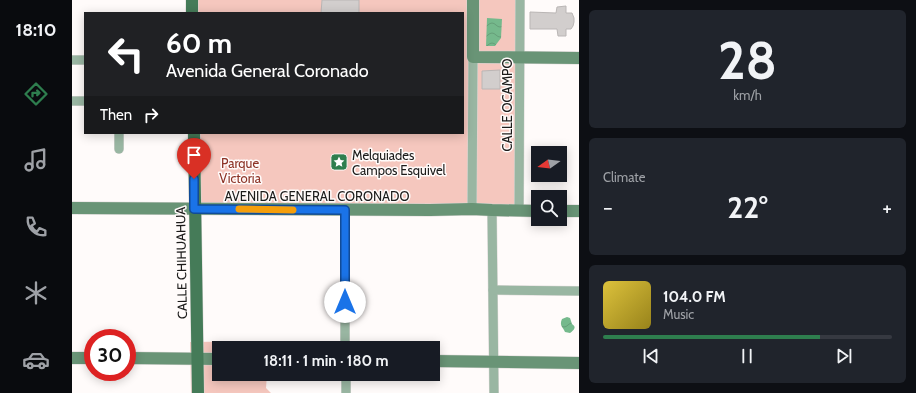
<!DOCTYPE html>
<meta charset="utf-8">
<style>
body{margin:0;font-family:Cabin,sans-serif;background:#20242c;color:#f1f3f6;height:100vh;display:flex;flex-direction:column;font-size:15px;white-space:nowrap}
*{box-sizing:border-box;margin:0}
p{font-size:13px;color:#9ea1a6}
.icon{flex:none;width:22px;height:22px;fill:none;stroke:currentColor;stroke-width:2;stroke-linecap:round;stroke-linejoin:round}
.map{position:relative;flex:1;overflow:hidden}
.side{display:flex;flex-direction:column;gap:10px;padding:10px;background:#0d0f14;width:337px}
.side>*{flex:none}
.banner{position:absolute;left:12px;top:12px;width:380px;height:122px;border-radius:0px;box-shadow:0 2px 10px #0003;background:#202124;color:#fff;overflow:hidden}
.needle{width:26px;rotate:256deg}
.buttons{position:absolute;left:459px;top:146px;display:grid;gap:8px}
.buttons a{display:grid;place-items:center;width:36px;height:36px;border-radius:0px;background:#171b24;box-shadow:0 2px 10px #0003;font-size:20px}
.speed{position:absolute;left:12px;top:329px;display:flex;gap:8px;font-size:20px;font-weight:700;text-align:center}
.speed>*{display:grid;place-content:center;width:52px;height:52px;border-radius:50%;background:#171b24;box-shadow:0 2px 10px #0003;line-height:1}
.speed .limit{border:6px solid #d22;background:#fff;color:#111}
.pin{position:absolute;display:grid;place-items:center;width:34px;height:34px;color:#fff;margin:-41px -17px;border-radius:50% 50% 50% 0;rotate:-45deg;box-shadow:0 0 4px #0007}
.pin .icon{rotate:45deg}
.me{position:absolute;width:44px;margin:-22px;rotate:0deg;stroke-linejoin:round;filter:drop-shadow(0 0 3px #0008)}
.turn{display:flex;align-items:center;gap:14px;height:84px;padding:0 16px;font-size:18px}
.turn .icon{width:52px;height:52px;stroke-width:2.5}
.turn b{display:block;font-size:28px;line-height:34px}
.then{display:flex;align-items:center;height:38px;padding:0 16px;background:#0003;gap:8px;font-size:15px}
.big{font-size:30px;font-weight:700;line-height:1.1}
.side .card{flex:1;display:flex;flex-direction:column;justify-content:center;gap:6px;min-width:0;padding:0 14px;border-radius:6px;background:#20242c}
.side .dial{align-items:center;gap:0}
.dial b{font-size:52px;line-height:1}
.song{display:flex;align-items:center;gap:12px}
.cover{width:48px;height:48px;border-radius:6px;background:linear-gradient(135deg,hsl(50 70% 55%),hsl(50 70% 35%))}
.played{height:4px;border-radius:2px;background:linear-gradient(90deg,#2e7e4e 75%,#363941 75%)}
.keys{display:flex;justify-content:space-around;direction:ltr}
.heat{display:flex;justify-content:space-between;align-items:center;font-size:22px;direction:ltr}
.trip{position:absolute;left:140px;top:341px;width:228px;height:40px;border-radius:0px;background:#171b24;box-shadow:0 2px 10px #0003;font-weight:700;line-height:40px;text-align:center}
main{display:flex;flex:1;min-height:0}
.menu{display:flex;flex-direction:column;width:72px;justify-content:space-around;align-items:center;background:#090b0e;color:#9ea1a6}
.menu .icon{width:28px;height:28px}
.menu .on{color:#2e7e4e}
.menu b{font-size:18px;color:#f1f3f6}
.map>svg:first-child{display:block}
.green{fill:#f5c7be}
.water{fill:url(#water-waves)}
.building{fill:#d2cecd;stroke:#bab6b5}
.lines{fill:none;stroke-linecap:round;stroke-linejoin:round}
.street-casing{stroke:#dbd7d6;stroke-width:10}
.secondary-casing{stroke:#dbd7d6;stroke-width:13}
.primary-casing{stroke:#dbd7d6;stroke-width:13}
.street{stroke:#99b6a2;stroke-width:9}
.secondary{stroke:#699476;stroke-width:12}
.primary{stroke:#457b58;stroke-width:12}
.route-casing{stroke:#114b97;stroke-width:10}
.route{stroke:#1a73e8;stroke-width:7}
.slow{stroke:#f59e0b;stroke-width:7}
.labels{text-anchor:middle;stroke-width:3;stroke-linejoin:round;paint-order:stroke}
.street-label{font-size:13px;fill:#1c1b1a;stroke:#fffbfa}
.poi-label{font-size:13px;fill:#1c1b1a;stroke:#fffbfa;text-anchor:start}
.park-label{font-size:13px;fill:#8d3326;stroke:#fffbfa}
</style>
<main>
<nav class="menu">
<b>18:10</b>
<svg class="icon on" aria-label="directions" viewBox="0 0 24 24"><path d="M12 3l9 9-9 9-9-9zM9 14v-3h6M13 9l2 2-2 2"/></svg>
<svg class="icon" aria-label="music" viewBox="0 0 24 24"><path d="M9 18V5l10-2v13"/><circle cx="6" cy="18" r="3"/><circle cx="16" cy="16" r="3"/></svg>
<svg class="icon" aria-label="phone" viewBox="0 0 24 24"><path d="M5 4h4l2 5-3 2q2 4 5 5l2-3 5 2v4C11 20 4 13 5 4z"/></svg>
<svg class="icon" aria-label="climate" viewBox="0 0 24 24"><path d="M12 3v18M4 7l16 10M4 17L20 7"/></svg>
<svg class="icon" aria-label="car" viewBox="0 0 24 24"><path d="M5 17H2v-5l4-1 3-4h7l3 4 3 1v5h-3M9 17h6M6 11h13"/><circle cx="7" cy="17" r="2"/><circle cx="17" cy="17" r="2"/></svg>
</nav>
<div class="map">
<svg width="507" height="393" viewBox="0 0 507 393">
<defs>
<pattern id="water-waves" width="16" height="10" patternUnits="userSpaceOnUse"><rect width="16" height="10" fill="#75b98c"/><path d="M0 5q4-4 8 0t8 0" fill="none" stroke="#659e78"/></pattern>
</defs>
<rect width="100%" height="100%" fill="#fffbfa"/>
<g class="green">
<path d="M119 0H402L400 207H121L120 133H391V13H119Z"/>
<path d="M403 0H447L446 207H400Z"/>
<path d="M197 341V348H147V374H195L194 388 199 393H119L118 342Z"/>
</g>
<g class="water">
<path d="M415 18 430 19 429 38 423 46H414Z"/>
<path d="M495 317 498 318 500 324C505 327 502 330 498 333L493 332C491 327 487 326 490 319Z"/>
</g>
<g class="building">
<path d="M250 0H287V13H249Z"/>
<path d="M494 6V13H500L502 18V22L501 26 499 29H494V36H486L485 29H458V12L484 13 485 7Z"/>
<path d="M428 70V89H410V71Z"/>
</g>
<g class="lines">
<g class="street-casing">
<g id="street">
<path d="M0 60H13"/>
<path d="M0 101H13"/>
<path d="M47 133V149"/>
<path d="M400 209 401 57"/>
<path d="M273 210V348"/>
<path d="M420 210 422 393"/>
<path d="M447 210 448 0"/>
<path d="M421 290 506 291"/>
<path d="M274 374V393"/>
</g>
</g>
<g class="secondary-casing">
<g id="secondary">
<path d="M401 0V57L507 58"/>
<path d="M0 208 358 210 400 209 420 210 466 211"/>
<path d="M488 211H507"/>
<path d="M0 358H21"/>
<path d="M55 358 147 359"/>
<path d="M361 361 507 363"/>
</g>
</g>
<g class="primary-casing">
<g id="primary">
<path d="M120 0V13"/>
<path d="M122 133 126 393"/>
</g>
</g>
<use href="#street" class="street"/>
<use href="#secondary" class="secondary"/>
<use href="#primary" class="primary"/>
</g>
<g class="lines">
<g class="route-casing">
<path id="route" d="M122 179V209L273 210V302"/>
</g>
<use href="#route" class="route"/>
<path class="slow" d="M167 209 221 210"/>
</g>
<defs>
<g id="sight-square" transform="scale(0.9)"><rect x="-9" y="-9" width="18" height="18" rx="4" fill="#2e7e4e" stroke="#fffbfa"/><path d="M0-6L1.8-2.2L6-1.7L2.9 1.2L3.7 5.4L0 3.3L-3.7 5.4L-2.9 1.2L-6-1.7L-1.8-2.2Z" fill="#fff"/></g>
</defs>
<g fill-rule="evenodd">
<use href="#sight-square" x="267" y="162"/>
</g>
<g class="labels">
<g class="street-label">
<text transform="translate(435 105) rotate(-90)" y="5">CALLE OCAMPO</text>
<text x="245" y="201">AVENIDA GENERAL CORONADO</text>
<text transform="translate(109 263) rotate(-91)" y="5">CALLE CHIHUAHUA</text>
</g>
<g class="poi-label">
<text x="280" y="160">Melquiades<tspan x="280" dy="15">Campos Esquivel</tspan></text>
</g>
<g class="park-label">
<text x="168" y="168">Parque<tspan x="168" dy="15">Victoria</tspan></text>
</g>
</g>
</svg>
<div class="buttons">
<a><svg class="needle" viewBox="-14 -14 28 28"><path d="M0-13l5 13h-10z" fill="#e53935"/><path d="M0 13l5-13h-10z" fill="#9ea1a6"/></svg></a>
<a><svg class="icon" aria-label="search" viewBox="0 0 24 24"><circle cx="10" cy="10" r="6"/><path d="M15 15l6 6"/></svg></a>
</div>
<div class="speed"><div class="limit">30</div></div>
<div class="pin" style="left:122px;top:179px;background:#d93025"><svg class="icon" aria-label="arrive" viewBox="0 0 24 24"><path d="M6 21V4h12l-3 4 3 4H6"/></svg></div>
<svg class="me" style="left:273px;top:302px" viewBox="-20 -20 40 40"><circle r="19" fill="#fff"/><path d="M0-13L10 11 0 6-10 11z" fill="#1a73e8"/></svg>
<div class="trip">18:11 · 1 min · 180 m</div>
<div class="banner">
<div class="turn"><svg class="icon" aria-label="left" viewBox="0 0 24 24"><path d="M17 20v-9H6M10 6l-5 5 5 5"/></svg><div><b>60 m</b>Avenida General Coronado</div></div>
<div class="then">Then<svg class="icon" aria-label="right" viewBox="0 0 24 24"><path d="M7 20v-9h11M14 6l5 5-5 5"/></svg></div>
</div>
</div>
<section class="side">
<div class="card dial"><b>28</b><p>km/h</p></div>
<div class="card"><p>Climate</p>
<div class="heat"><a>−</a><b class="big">22°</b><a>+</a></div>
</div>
<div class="card">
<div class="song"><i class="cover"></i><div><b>104.0 FM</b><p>Music</p></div></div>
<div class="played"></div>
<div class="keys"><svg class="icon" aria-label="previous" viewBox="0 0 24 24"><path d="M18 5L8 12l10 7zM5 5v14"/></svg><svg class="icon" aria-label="pause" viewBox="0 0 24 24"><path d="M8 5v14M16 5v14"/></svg><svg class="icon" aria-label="next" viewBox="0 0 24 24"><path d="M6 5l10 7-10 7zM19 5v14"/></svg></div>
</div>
</section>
</main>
